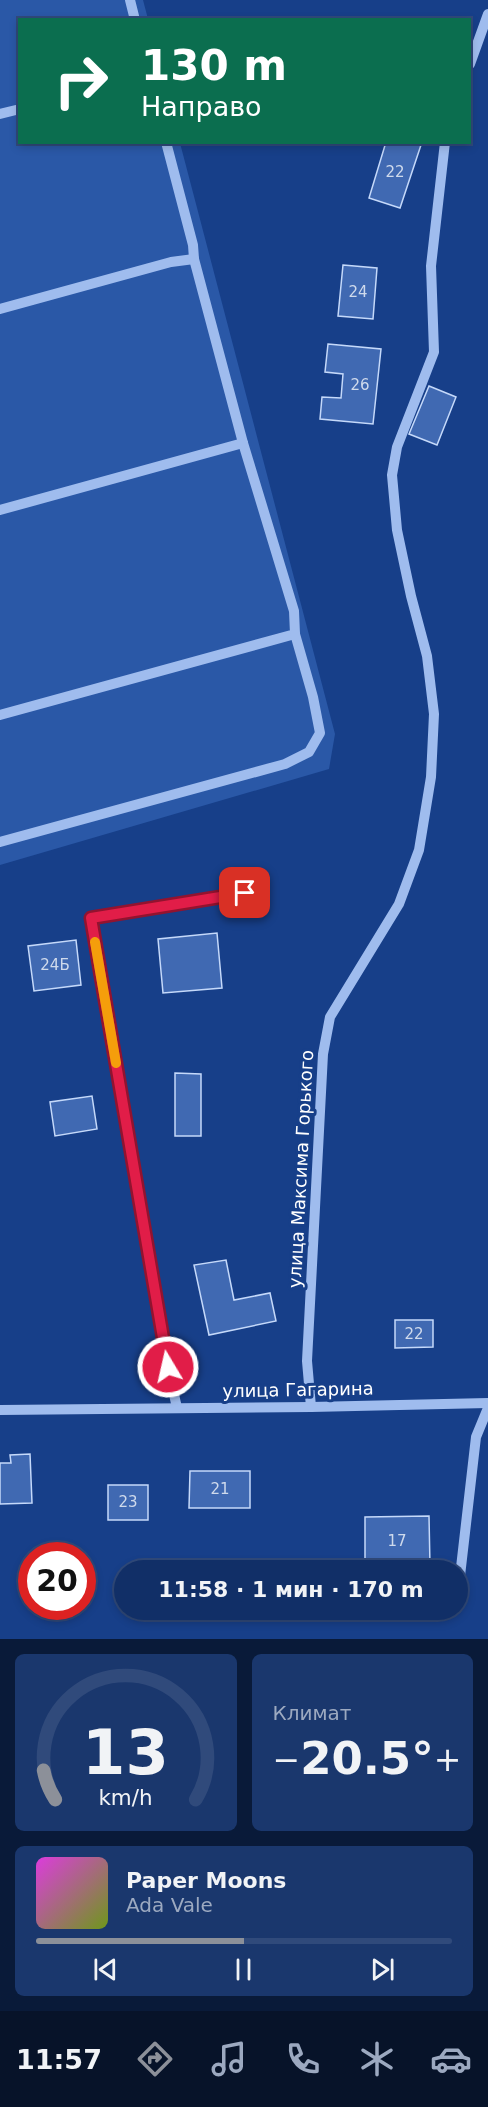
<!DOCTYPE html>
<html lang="ru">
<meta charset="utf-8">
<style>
body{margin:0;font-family:"DejaVu Sans",sans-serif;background:#1a376d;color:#f1f3f6;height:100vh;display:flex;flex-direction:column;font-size:22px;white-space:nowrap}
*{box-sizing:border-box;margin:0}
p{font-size:20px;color:#9ca9c0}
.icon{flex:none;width:33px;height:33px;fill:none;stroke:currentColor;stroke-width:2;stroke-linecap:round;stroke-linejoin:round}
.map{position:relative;height:1639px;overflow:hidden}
.drawer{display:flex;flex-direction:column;gap:15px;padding:15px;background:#091a39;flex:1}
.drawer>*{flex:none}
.hud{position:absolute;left:18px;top:18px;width:453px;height:126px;border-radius:0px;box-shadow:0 3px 9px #0003,0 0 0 2px #304a7b;background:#0b6e4f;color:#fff;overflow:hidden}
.speed{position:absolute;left:18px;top:1542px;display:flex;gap:12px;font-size:30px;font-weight:700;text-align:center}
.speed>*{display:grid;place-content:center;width:78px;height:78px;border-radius:50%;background:#112f67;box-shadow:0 3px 9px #0003,0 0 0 2px #304a7b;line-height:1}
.speed .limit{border:9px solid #d22;background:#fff;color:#111}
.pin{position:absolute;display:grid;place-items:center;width:51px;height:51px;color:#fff;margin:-26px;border-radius:12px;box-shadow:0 3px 9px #0006}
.me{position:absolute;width:66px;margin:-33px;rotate:351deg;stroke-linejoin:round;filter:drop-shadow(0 0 4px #0008)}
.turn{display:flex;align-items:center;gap:21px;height:126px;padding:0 24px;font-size:27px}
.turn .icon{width:78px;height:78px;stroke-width:2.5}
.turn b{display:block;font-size:42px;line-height:51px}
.big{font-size:45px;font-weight:800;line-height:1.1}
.drawer .card{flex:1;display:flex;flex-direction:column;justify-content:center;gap:9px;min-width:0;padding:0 21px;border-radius:9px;background:#1a376d}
.drawer .dial{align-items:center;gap:0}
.dial svg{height:156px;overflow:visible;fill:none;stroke:#304a7b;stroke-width:7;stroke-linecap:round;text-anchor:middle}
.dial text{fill:#f1f3f6;stroke:none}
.song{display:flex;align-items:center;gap:18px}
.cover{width:72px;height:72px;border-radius:9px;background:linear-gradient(135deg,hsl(300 70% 55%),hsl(80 70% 35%))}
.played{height:6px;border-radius:3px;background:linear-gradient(90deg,#8c9099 50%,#304a7b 50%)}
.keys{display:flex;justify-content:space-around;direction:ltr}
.heat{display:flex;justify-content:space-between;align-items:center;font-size:33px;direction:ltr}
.drawer .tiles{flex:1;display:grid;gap:15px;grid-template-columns:1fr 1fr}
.card:last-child{grid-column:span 2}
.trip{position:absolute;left:114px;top:1560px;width:354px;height:60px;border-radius:30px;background:#112f67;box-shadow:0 3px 9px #0003,0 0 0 2px #304a7b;font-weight:800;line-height:60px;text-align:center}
.dock{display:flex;height:96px;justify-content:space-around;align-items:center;background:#071329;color:#9ca9c0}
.dock .icon{width:42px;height:42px}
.dock .on{color:#8c9099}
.dock b{font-size:27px;color:#f1f3f6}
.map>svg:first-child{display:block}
.green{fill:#2a58a7}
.building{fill:#4069b2;stroke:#c5d9fa;stroke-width:1.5}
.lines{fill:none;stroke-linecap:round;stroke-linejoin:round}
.minor{stroke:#9fbcee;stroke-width:10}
.route-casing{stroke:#92132f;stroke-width:15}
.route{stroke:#e11d48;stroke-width:10}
.slow{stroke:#f59e0b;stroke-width:10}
.labels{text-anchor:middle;stroke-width:6;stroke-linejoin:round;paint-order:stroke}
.number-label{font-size:15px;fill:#cfdaec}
.street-label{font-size:18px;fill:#fff;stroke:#173f89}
</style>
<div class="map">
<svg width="488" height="1639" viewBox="0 0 488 1639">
<rect width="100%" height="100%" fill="#173f89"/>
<path class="green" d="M0 0H143L148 19 20 20V142L180 143 335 734 329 769 0 865Z"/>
<g class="building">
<path d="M386 142H411L421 145 400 208 369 198Z"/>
<path d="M343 265 377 268 373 319 338 316Z"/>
<path d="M328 344 381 349 373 424 320 419 322 397 341 398 343 374 325 372Z"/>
<path d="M429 386 456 397 437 445 409 434Z"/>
<path d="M217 933 222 988 163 993 158 939Z"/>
<path d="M76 940 81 985 34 991 28 946Z"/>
<path d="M175 1073 201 1074V1136H175Z"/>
<path d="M92 1096 97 1129 55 1136 50 1102Z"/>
<path d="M226 1260 234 1300 270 1293 276 1321 209 1335 194 1265Z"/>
<path d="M395 1320H433V1347L395 1348Z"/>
<path d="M30 1454 32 1503 0 1504V1463H11L10 1455Z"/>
<path d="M190 1471H250V1508H189Z"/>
<rect x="108" y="1485" width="40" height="35"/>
<path d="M429 1516 430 1566H365V1517Z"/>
</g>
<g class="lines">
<g class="minor">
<path d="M130 0 135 20"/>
<path d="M470 64 488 14"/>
<path d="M0 114 20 109"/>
<path d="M0 309 171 262 194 259"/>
<path d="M0 510 243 443"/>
<path d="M0 715 295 634 294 611 243 443 194 259 193 245 166 142"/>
<path d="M0 842 285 764 309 752 320 733 313 697 295 634"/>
<path d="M311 1407 307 1361 323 1054 330 1017 399 904 419 850 431 777 434 714 427 656 411 596 397 530 392 475 397 447 434 352 431 266 445 142"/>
<path d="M177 1408 168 1367 91 918 245 893"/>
<path d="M0 1410 311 1407 488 1403"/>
<path d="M460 1576 476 1437 488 1408"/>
</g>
</g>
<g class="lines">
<g class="route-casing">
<path id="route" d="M168 1367 91 918 245 893"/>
</g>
<use href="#route" class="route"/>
<path class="slow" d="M95 942 116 1063"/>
</g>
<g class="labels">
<g class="number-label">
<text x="395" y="177">22</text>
<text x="358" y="297">24</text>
<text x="360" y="390">26</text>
<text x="55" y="970">24Б</text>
<text x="414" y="1339">22</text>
<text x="220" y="1494">21</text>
<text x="128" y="1507">23</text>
<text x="397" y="1546">17</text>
</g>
<g class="street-label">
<text transform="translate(301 1169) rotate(-87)" y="6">улица Максима Горького</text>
<text transform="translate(298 1390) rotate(-1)" y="6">улица Гагарина</text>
</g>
</g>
</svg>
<div class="speed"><div class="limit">20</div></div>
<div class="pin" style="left:245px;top:893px;background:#d93025"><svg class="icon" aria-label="arrive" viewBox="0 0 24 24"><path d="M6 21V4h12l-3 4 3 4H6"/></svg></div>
<svg class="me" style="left:168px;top:1367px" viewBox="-20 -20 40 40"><circle r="17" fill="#e11d48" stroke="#fff" stroke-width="3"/><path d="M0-11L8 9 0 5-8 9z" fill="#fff"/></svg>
<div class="trip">11:58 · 1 мин · 170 m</div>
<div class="hud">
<div class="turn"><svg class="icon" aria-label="right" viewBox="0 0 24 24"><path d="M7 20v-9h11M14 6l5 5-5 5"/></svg><div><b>130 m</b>Направо</div></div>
</div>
</div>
<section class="drawer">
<div class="tiles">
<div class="card dial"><svg viewBox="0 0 100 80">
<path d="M14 69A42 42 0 1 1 86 69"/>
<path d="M14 69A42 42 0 0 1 8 54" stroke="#8c9099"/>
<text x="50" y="56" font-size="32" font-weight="700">13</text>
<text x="50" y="72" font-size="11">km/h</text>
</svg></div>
<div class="card"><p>Климат</p>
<div class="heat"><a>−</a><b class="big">20.5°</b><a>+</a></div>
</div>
<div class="card">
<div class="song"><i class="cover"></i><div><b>Paper Moons</b><p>Ada Vale</p></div></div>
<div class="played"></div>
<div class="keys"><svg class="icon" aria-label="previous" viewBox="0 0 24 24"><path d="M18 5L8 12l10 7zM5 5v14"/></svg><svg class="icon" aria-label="pause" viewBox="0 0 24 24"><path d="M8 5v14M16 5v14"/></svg><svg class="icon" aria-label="next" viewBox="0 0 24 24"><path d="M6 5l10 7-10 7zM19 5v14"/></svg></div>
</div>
</div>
</section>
<nav class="dock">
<b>11:57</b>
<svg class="icon on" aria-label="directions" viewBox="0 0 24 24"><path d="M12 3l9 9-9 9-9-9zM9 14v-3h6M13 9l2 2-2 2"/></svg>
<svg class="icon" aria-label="music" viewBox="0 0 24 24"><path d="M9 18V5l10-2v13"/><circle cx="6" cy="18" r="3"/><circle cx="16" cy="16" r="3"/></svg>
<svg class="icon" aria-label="phone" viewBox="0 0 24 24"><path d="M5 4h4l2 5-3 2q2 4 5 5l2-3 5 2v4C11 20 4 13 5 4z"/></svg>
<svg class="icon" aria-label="climate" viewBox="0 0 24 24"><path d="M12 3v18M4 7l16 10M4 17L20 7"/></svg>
<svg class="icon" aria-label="car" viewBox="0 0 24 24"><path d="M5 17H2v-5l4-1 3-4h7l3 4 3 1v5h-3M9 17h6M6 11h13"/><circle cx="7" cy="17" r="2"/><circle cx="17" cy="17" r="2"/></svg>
</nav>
